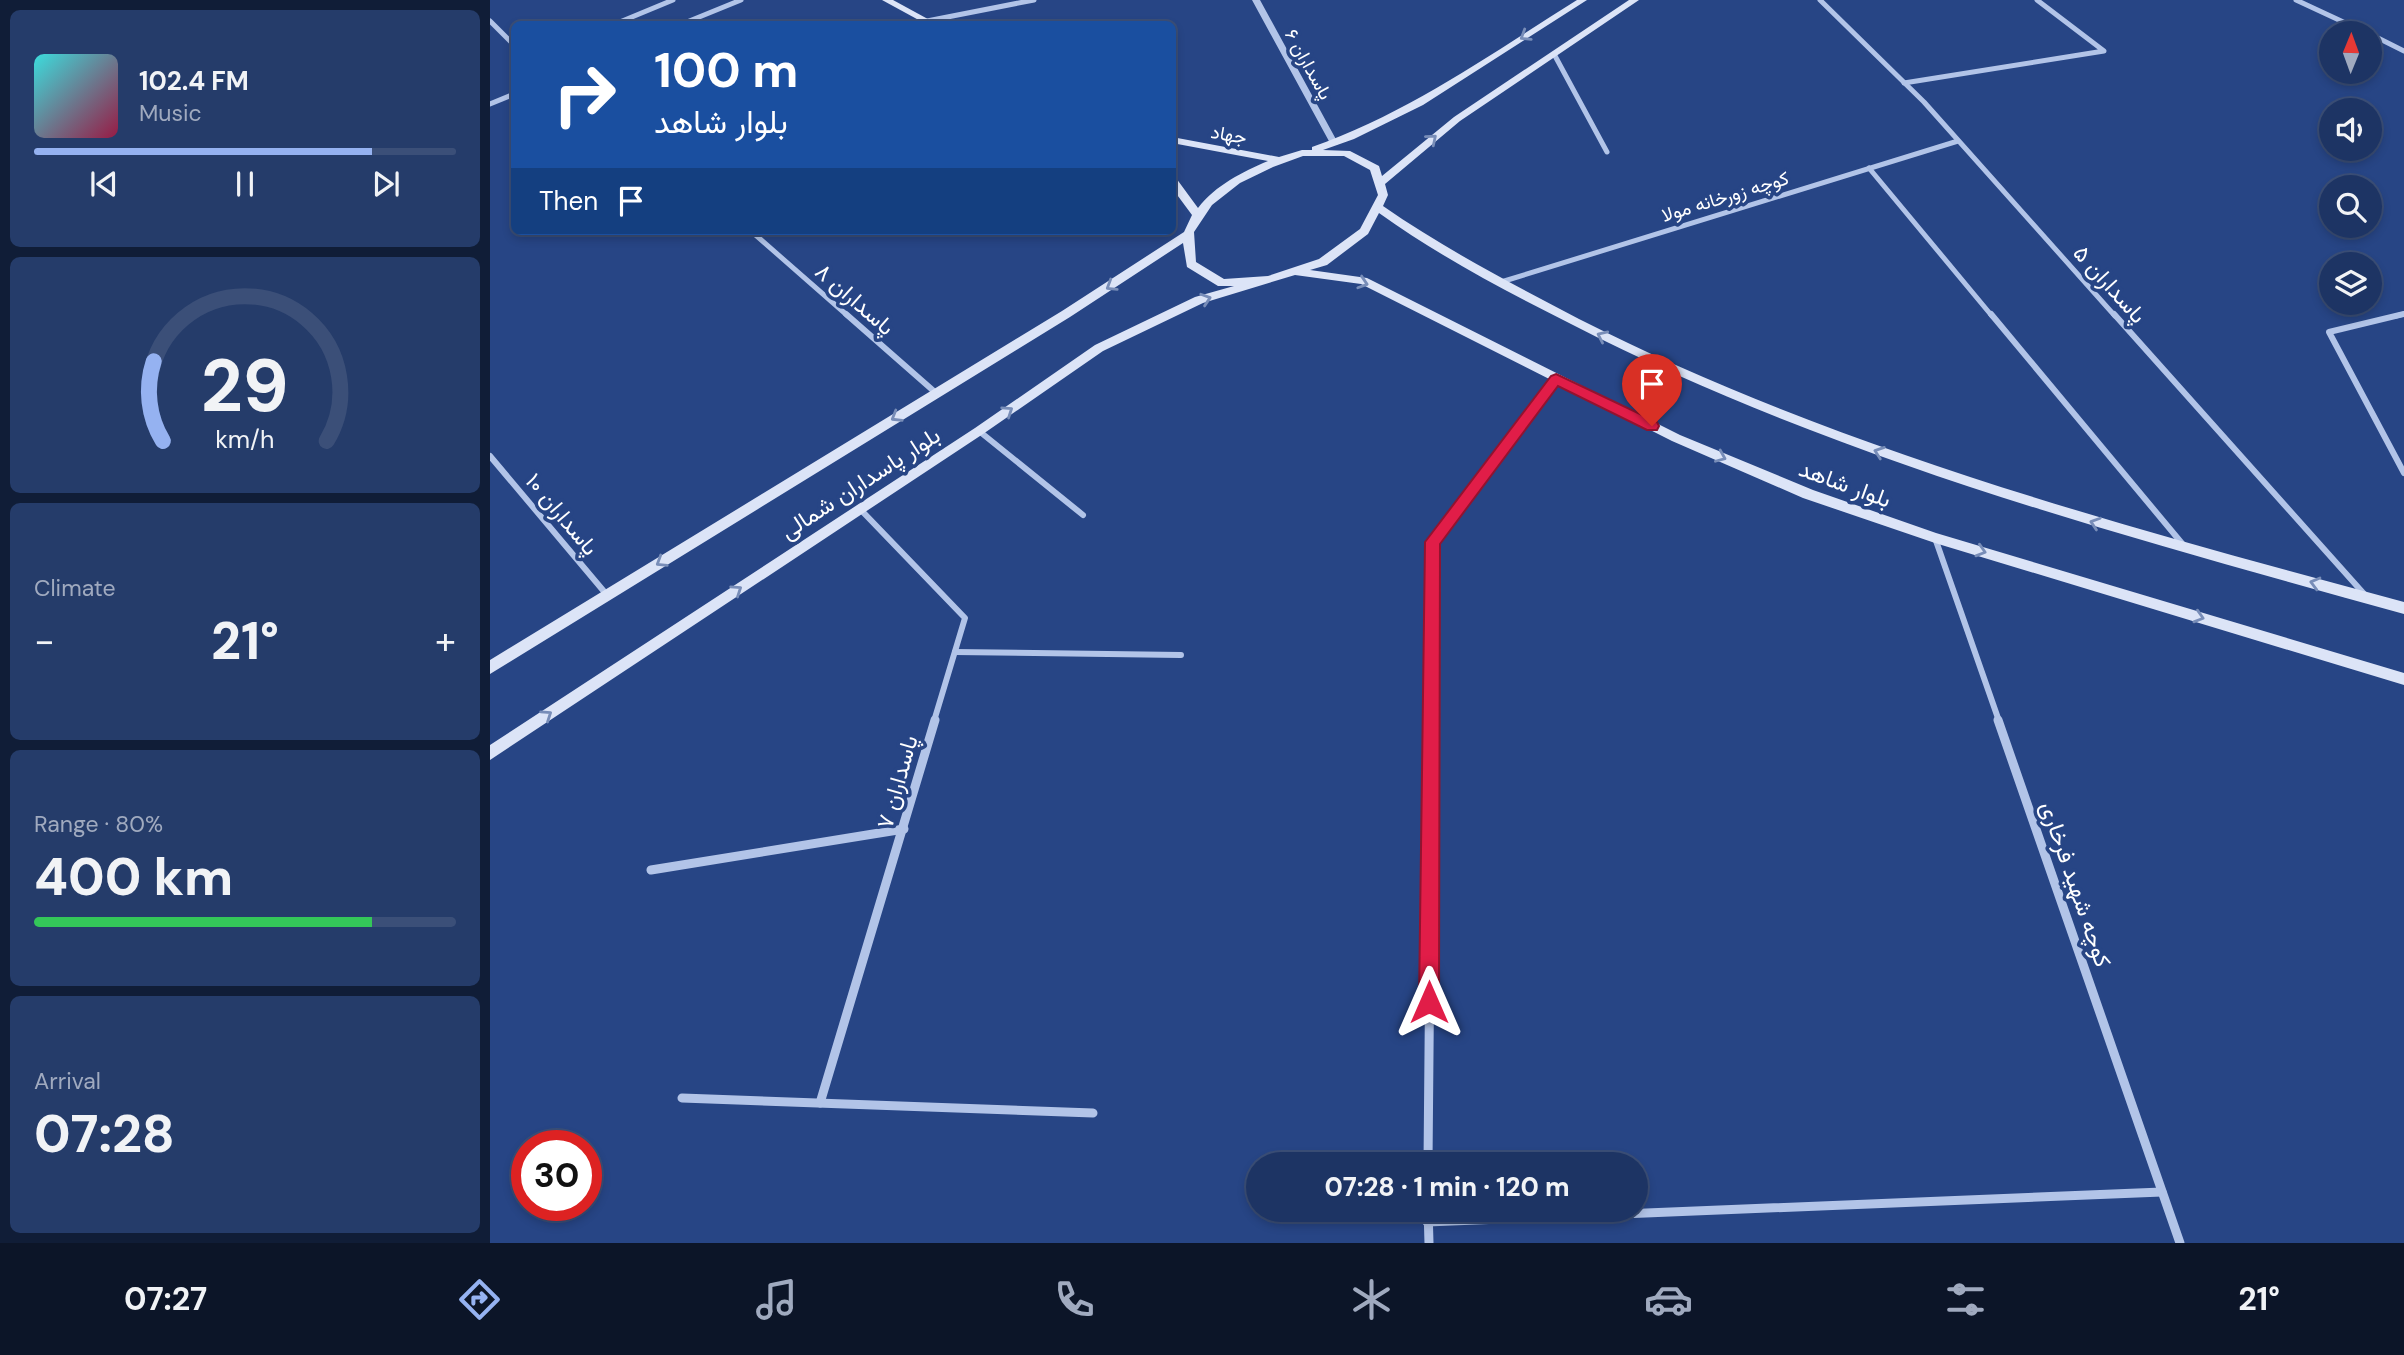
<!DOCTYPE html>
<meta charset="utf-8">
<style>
body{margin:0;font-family:"DM Sans",Vazirmatn,sans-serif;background:#253c6a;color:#f1f3f6;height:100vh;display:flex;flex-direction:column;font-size:26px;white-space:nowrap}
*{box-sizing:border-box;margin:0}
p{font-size:23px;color:#a0aabf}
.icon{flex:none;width:38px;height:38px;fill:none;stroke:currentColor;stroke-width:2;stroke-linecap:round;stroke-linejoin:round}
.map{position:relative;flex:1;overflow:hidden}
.details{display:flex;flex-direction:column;gap:10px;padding:10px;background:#101d37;width:490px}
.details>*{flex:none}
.top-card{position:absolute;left:21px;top:21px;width:665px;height:214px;border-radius:10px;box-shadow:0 4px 10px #0003,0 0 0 2px #3b4f78;background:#1a4fa0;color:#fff;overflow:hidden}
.needle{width:46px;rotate:1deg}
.controls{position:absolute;left:1829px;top:21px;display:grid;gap:14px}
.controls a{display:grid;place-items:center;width:63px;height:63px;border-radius:50%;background:#1d3464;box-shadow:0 4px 10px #0003,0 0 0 2px #3b4f78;font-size:35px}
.speed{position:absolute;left:21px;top:1130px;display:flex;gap:14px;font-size:35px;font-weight:700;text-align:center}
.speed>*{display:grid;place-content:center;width:91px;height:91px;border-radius:50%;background:#1d3464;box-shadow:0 4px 10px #0003,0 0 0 2px #3b4f78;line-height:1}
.speed .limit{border:10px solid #d22;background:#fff;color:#111}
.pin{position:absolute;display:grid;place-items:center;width:60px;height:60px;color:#fff;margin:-72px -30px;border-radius:50% 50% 50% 0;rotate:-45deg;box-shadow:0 0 7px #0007}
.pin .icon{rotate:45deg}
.me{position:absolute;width:77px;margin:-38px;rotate:0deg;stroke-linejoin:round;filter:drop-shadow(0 0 5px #0008)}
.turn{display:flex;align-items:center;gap:24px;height:147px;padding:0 28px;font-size:32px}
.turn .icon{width:91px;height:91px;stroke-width:2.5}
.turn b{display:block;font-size:49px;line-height:60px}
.then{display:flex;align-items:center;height:66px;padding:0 28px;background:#0003;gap:14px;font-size:26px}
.big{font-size:52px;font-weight:800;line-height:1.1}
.details .card{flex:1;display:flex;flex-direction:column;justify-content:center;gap:10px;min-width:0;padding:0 24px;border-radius:10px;background:#253c6a}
.details .dial{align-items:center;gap:0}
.dial svg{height:182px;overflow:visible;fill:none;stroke:#3b4f78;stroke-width:7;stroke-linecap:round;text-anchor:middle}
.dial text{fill:#f1f3f6;stroke:none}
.song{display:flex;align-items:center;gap:21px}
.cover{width:84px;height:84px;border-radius:10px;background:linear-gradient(135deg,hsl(180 70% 55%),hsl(340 70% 35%))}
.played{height:7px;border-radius:4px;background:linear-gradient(90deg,#95b2f1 80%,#3b4f78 80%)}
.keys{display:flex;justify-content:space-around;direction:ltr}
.heat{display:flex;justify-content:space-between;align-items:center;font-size:38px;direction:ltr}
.charge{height:10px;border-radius:5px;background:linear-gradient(90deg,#34c759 80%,#3b4f78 0)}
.trip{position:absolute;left:756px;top:1152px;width:402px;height:70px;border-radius:35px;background:#1d3464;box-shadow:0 4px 10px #0003,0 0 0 2px #3b4f78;font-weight:800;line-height:70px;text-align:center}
.dock{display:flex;height:112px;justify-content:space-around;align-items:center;background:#0c1528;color:#a0aabf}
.dock .icon{width:49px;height:49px}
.dock .current{color:#95b2f1}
.dock b{font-size:32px;color:#f1f3f6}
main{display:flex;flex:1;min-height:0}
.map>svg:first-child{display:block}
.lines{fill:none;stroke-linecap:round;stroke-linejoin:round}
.minor-far2{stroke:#b2c4e8;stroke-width:5}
.minor-far1{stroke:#b2c4e8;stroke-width:6}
.minor{stroke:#b2c4e8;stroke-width:9}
.tertiary{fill:#b2c4e8;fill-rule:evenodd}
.secondary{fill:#dce4f7;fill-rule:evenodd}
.oneway{stroke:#788db8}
.route{fill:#e11d48;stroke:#92132f;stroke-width:2}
.labels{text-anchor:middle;stroke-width:7;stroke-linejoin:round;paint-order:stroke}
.far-street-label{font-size:19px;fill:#fff;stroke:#274585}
.street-label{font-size:23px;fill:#fff;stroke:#274585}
</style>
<main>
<section class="details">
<div class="card">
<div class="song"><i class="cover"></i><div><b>102.4 FM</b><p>Music</p></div></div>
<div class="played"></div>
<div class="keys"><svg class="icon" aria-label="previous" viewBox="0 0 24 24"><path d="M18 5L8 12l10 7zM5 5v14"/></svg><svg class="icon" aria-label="pause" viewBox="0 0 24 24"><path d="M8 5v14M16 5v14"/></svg><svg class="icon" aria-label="next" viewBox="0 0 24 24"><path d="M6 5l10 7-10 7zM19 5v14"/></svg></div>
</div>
<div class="card dial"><svg viewBox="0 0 100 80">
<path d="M14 69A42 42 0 1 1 86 69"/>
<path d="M14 69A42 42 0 0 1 10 34" stroke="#95b2f1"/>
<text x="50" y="56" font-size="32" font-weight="700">29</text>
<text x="50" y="72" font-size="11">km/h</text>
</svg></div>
<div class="card"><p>Climate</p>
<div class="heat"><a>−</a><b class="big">21°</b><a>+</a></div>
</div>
<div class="card"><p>Range · 80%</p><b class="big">400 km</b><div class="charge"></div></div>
<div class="card"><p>Arrival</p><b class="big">07:28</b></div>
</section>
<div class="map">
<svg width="1914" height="1243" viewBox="0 0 1914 1243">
<rect width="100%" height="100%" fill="#274585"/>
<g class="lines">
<g class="minor-far2">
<path d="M1330 0 1434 102 1625 316"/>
<path d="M1806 0 1877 33"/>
<path d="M0 21 24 45"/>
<path d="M437 21 544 0"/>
<path d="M125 24 183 0"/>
<path d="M192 24 251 0"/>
<path d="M1880 34 1914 51"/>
<path d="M1064 54 1117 152"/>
<path d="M1414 83 1614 51 1547 0"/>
<path d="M0 104 24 94"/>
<path d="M1379 168 1502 316"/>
<path d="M261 231 358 316"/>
<path d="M1011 282 1468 141"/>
<path d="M1906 316 1914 314"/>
</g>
<g class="minor-far1">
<path d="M356 314 446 393"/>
<path d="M1501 314 1695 547"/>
<path d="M1624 314 1875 595"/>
<path d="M1914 314 1839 332 1914 473"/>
<path d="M489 431 593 515"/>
<path d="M0 456 117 595"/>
<path d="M369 508 475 618 444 721"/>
<path d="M1445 538 1509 721"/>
<path d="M465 652 691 655"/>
<path d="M942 721 943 542 1066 379"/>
</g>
<g class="minor">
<path d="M1508 720 1690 1243"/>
<path d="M161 870 414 829"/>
<path d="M192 1098 603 1113"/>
<path d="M330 1103 445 720"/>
<path d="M938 1164 942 720"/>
<path d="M938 1209 939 1243"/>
<path d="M937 1222 1672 1192"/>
</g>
<path class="tertiary" d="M762 0H770L848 143 847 145H841L840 143Z"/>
<g class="secondary">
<path d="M392 0H403L447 24H436Z"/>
<path d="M1087 0H1097L933 105 864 139 833 150 860 151 889 166 892 176 964 117 1139 0H1149L970 121 895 184 898 195 893 206C955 249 1022 284 1089 319 1350 451 1633 526 1914 602V614C1630 535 1344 459 1081 324 1015 291 949 256 889 213L878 234 837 265 820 270 877 278 1190 435 1323 490 1446 533 1914 673V685L1445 543 1313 498 1182 441 871 284 805 275 713 303 613 351 493 434 0 760V745L485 428 605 345 705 297 744 286H728L697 267 693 243 580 317 0 674V660L572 311 694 232 702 215 682 188V177L686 178 708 208C726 185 752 172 778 161L682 143V137L789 157 812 150H822V147C919 113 1001 54 1087 0ZM813 156H854L880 170 888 195 870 229 829 259 778 276 734 279 706 262 704 232 722 205 750 183 783 167Z"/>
</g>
</g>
<defs><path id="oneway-chevron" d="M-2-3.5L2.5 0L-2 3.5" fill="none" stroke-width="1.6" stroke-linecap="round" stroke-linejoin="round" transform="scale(1.75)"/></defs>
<g class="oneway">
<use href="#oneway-chevron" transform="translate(1035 36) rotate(148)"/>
<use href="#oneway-chevron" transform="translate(942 139) rotate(-40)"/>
<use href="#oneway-chevron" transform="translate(873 283) rotate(18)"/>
<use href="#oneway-chevron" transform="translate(621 286) rotate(148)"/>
<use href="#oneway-chevron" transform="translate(716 299) rotate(-18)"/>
<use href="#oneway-chevron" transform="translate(1112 336) rotate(-155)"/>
<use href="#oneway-chevron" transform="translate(518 411) rotate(-34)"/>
<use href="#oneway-chevron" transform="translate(406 417) rotate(149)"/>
<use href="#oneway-chevron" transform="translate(1389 452) rotate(-161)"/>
<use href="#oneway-chevron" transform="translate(1231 457) rotate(23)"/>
<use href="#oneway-chevron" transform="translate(1605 523) rotate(-162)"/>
<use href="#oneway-chevron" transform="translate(1491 551) rotate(17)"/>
<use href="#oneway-chevron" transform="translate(171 562) rotate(148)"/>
<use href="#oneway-chevron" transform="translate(1825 583) rotate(-165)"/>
<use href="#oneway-chevron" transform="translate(247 590) rotate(-34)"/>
<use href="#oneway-chevron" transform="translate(1709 617) rotate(17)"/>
<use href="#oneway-chevron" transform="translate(57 715) rotate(-34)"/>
</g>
<path class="route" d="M1066 374 1167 422 1169 426 1167 430H1157L1068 386 950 544 949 1002 946 1009 939 1011 932 1009 929 1002 935 542 1061 376Z"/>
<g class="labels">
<g class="far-street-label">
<text transform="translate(819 64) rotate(61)" y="7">پاسداران ۶</text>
<text transform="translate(739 134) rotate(10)" y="7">جهاد</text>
<text transform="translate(1235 196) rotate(-17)" y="7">کوچه زورخانه مولا</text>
</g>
<g class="street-label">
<text transform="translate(1620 284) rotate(48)" y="8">پاسداران ۵</text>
<text transform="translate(365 299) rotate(41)" y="8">پاسداران ۸</text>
<text transform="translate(370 483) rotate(-33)" y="8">بلوار پاسداران شمالی</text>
<text transform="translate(1355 484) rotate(20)" y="8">بلوار شاهد</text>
<text transform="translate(72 514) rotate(50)" y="8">پاسداران ۱۰</text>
<text transform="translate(407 782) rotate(-74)" y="8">پاسداران ۷</text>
<text transform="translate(1586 884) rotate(71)" y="8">کوچه شهید فرخاری</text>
</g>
</g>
</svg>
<div class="controls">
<a><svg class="needle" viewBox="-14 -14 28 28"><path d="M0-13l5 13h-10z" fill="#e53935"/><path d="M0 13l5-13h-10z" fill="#a0aabf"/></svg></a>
<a><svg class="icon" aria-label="sound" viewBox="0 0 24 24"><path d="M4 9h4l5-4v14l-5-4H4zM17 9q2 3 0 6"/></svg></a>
<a><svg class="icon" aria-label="search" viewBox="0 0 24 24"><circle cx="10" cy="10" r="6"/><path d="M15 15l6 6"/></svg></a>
<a><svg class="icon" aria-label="layers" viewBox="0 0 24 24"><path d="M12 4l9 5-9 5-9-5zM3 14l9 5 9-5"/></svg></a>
</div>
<div class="speed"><div class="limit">30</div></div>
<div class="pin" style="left:1162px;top:426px;background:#d93025"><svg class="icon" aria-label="arrive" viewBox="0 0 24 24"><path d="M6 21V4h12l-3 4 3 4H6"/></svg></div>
<svg class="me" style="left:939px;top:1002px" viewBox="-20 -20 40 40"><path d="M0-17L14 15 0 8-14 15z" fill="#e11d48" stroke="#fff" stroke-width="4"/></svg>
<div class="trip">07:28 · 1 min · 120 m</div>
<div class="top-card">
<div class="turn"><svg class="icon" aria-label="right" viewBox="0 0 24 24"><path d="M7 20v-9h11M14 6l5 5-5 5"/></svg><div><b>100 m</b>بلوار شاهد</div></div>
<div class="then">Then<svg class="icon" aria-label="arrive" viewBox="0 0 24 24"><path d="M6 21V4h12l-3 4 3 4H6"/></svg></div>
</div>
</div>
</main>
<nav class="dock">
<b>07:27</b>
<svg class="icon current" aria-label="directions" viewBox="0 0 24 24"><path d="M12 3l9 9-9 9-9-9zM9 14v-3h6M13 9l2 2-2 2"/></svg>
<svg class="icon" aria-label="music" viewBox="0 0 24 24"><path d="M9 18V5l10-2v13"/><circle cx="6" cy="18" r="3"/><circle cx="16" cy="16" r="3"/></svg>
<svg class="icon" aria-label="phone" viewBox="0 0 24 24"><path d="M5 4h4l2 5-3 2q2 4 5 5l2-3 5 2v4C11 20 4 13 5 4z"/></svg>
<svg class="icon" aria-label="climate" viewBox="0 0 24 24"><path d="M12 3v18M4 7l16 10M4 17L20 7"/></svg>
<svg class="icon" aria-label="car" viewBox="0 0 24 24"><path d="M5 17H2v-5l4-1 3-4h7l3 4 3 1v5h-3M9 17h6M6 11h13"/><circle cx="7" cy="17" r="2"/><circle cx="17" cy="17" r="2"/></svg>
<svg class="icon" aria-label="filters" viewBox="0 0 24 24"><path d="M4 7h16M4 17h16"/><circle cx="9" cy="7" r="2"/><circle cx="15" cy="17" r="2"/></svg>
<b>21°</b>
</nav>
